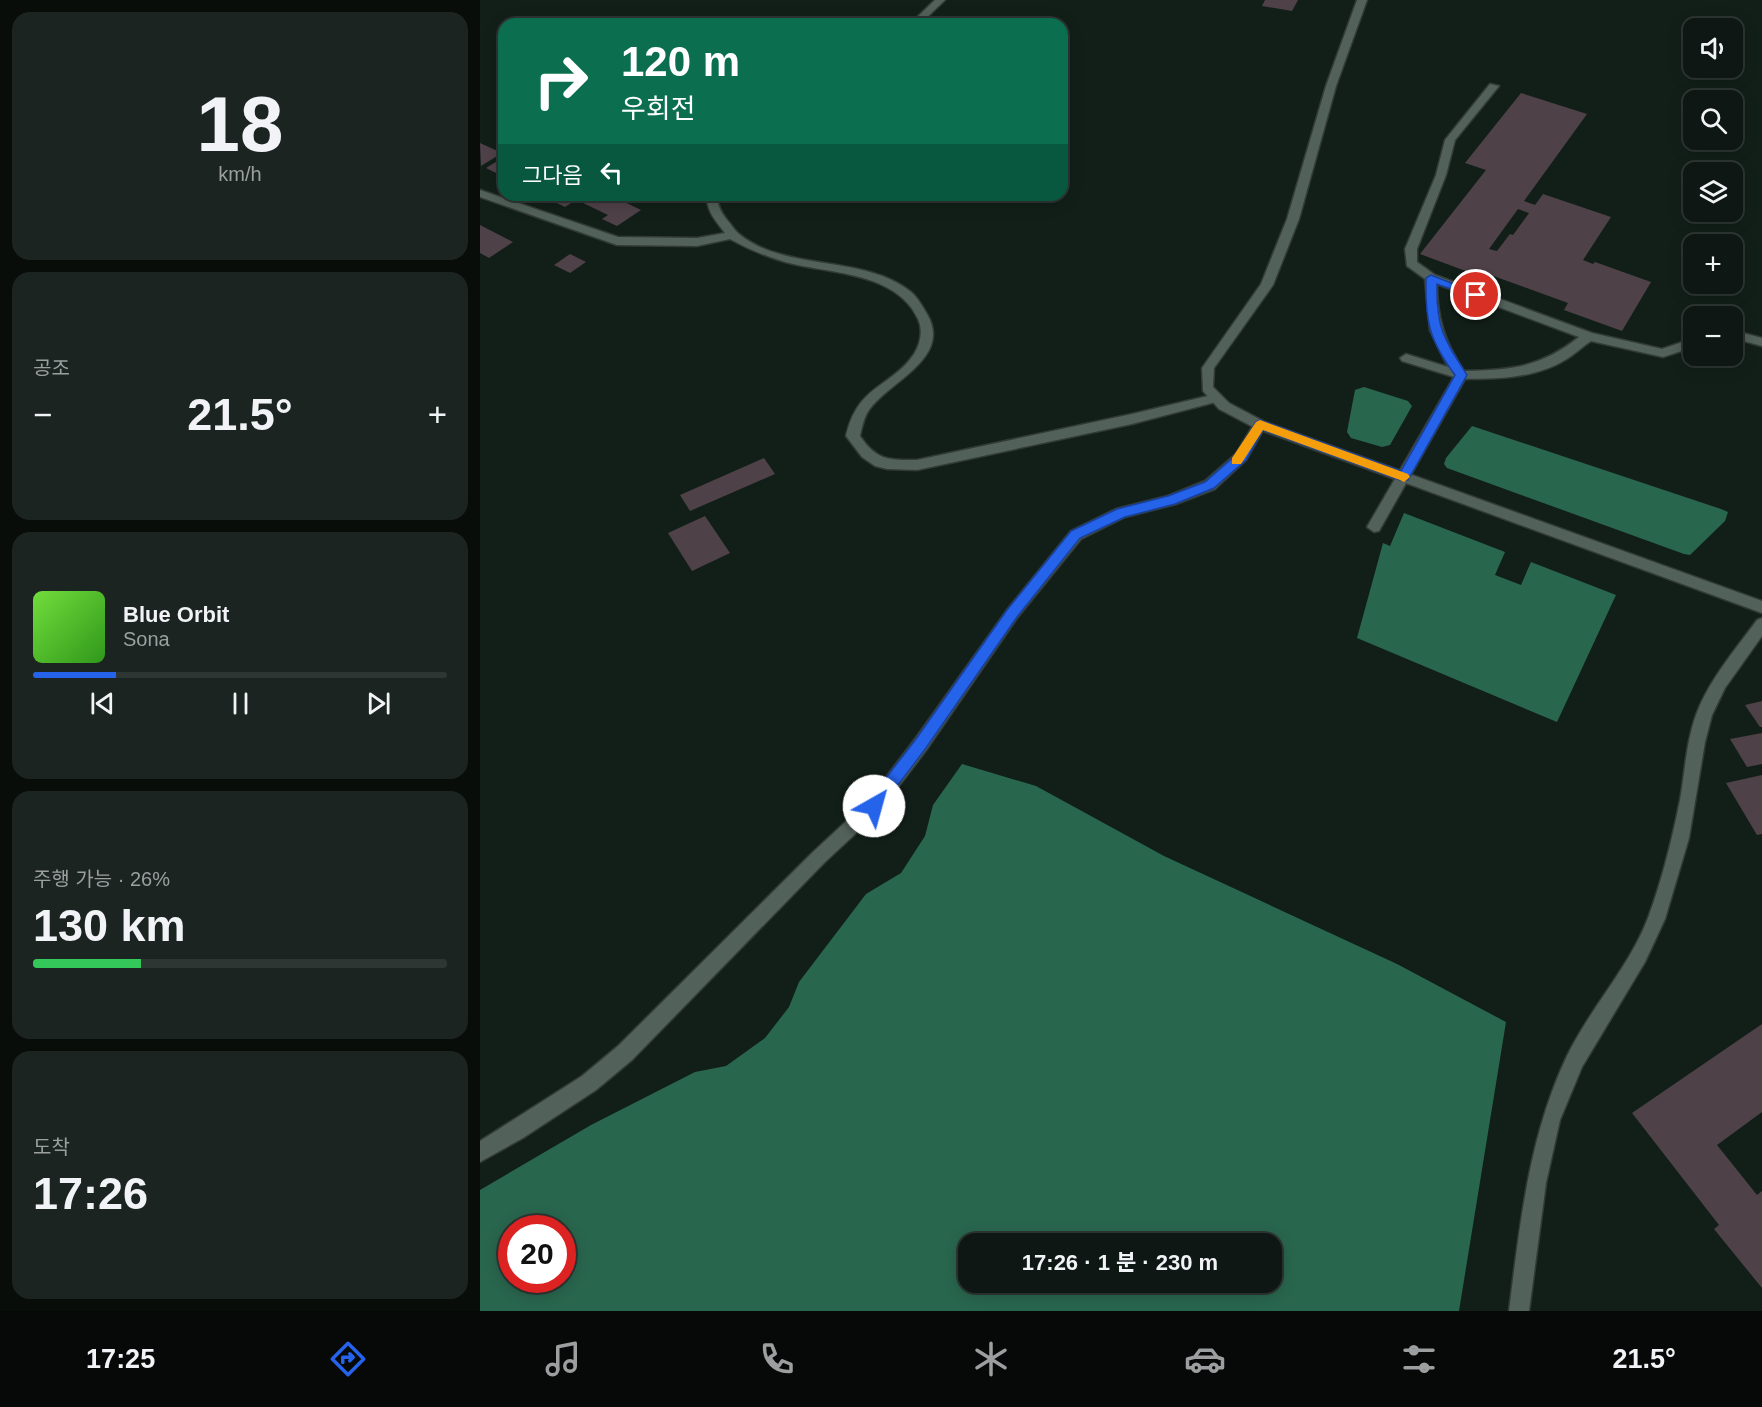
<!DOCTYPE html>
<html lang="ko">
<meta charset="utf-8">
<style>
body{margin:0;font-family:Arial,"Noto Sans KR",sans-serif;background:#1c2421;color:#f1f3f6;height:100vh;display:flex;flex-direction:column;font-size:22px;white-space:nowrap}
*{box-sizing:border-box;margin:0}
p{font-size:20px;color:#9b9fa0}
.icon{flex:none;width:33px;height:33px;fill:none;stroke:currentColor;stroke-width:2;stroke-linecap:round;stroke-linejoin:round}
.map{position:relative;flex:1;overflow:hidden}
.side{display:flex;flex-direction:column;gap:12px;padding:12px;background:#080d0a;width:480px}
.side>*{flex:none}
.top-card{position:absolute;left:18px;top:18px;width:570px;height:183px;border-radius:18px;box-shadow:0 3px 15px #0003,0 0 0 2px #2e3633;background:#0b6e4f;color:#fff;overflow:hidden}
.fabs{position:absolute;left:1203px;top:18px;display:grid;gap:12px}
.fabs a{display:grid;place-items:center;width:60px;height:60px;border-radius:12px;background:#0e1713;box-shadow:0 3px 15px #0003,0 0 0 2px #2e3633;font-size:30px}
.speed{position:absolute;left:18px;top:1215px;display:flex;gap:12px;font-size:30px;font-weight:700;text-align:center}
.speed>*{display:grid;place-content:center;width:78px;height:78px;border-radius:50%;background:#0e1713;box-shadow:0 3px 15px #0003,0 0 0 2px #2e3633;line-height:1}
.speed .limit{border:9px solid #d22;background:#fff;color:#111}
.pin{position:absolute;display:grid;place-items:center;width:51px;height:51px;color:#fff;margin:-26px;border:3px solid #fff;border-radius:50%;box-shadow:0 2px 6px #0007}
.me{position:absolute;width:66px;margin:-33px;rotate:38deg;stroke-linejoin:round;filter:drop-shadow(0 0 4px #0008)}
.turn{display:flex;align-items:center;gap:21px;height:126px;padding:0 24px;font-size:27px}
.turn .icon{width:78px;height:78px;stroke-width:2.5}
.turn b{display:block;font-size:42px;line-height:51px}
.then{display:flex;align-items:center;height:57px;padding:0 24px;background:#0003;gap:12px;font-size:22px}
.big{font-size:45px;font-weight:700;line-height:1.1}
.side .widget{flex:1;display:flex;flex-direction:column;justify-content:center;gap:9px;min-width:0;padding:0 21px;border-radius:18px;background:#1c2421}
.side .dial{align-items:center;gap:0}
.dial b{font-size:78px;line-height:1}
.song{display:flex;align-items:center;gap:18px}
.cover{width:72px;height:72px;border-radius:9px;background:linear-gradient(135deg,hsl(100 70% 55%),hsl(110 70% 35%))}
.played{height:6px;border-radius:3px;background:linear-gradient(90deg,#2563eb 20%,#2e3633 20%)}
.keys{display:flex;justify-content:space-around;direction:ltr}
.heat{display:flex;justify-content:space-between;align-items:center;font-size:33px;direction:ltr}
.charge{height:9px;border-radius:4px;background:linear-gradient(90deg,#34c759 26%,#2e3633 0)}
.trip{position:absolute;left:478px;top:1233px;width:324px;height:60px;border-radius:18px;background:#0e1713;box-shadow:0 3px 15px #0003,0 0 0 2px #2e3633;font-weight:700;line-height:60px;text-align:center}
.dock{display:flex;height:96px;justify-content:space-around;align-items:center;background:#060908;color:#9b9fa0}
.dock .icon{width:42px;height:42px}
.dock .current{color:#2563eb}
.dock b{font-size:27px;color:#f1f3f6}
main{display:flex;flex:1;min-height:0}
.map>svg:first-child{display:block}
.water{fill:#29664e;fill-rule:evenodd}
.building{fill:#4f4148;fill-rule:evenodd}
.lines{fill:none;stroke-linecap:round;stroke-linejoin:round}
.service-casing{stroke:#323a36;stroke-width:3}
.minor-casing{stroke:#323a36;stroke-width:3}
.service{fill:#52615a;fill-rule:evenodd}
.minor{fill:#52615a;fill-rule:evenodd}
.route{fill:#2563eb;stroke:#184099;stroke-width:1.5}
.slow{fill:#f59e0b}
</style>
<main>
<section class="side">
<div class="widget dial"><b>18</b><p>km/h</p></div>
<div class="widget"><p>공조</p>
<div class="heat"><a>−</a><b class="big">21.5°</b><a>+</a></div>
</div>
<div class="widget">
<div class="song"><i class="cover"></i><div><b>Blue Orbit</b><p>Sona</p></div></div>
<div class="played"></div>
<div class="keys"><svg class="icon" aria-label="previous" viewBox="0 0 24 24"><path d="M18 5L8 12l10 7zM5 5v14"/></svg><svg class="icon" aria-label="pause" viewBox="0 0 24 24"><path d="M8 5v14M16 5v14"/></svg><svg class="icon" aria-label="next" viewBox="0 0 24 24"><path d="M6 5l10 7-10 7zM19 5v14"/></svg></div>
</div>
<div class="widget"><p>주행 가능 · 26%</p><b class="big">130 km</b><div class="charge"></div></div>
<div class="widget"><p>도착</p><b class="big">17:26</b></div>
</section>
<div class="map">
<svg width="1282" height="1311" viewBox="0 0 1282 1311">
<rect width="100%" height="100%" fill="#121f19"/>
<g class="water">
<path d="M884 387 928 401 932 406 910 445 902 447 871 438 867 432 875 390Z"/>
<path d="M992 426 1241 509 1248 512 1245 521 1210 555 1204 554 967 468 964 464 966 458Z"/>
<path d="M924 513 1025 552 1015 575 1041 585 1051 562 1136 595 1077 722 877 638 903 543 910 546Z"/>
<path d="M482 764 556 786 684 856 917 964 1026 1022 979 1311H0V1190L111 1125 215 1072 246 1066 285 1038 309 1007 319 982 386 894 421 873 445 836 453 805ZM32 1228H82V1280H32ZM489 1244H792V1282H489Z"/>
</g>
<g class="building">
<path d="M785 0H818L812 11 782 6Z"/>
<path d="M1041 93 1107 114 1044 201 1055 205 1063 194 1131 217 1103 260 1113 264 1115 262 1171 282 1142 331 1084 310 1088 303 994 269 991 273 940 254 1006 170 985 163ZM1038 209 1049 213 1033 235 1030 234 1017 251 1009 249Z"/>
<path d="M0 143 22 153 1 166Z"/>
<path d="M24 157V177L6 168Z"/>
<path d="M60 195H103L85 207Z"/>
<path d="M112 195H130L161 210 137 226 122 219 128 215 101 202Z"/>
<path d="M0 225 33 242 9 258 0 253Z"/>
<path d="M90 254 106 262 90 273 74 265Z"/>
<path d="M284 458 295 474 210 511 200 495Z"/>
<path d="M225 516 250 553 212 571 188 533Z"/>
<path d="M1282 701V727H1280L1265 705Z"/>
<path d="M1282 733V764L1267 767 1250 739Z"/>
<path d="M1282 775V834L1277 835 1246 783Z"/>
<path d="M1282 1024V1112L1237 1145 1277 1195 1282 1191V1288L1234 1229 1239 1225 1152 1113Z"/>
</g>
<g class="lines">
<g class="service-casing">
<g id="service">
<path d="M455 0H465L440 24H430Z"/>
<path d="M1010 84 1019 86 975 140 966 175 937 249V262L955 275 1112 333 1182 349 1214 338V347L1183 357 1111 341C1102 347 1094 355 1085 360 1056 378 1018 379 985 379L899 531 894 532 887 527 974 377 922 361 920 358 926 354 968 367 950 330 945 279 927 266 925 249 956 175 965 140ZM957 284 1099 337C1061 367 1032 370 984 371 965 343 957 318 957 284Z"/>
<path d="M0 190 138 237 217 238 245 233C236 221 226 211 227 195H237C237 205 241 212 247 220 251 224 254 230 259 234 305 272 384 254 431 292 437 297 443 307 447 314 473 358 409 381 389 410 384 417 382 427 380 436 397 461 409 460 437 460L652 414 736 394 742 398 736 402 652 424 437 470 407 469 395 466 382 457 366 436C378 384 411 388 434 354 441 343 443 330 438 319 416 271 348 274 305 262 285 256 268 249 250 239L217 246 137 245 0 197Z"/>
<path d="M1252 330 1282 338V346L1252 338Z"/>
<path d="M780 420 786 425 766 460 735 489 696 504 645 517 601 539 537 618 447 749 400 811 345 862 152 1060 116 1090 43 1138 0 1162V1141L102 1076 138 1046 333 852 388 801 435 739 527 610 591 531 636 509 688 496 725 481 756 454 775 422Z"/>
</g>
</g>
<g class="minor-casing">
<g id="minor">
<path d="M877 0H887L856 86 819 219 793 285 734 368 733 387 749 403 785 422 1282 601V613L775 428 739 409 723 391 722 368 781 284 807 219 846 86Z"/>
<path d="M1282 618V636L1245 688 1232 715 1225 742 1209 838 1185 919 1165 962 1102 1067 1080 1120 1066 1183 1049 1311H1029C1040 1223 1049 1136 1087 1056 1110 1008 1149 968 1168 918 1182 880 1192 840 1200 800 1205 772 1206 743 1216 715 1229 680 1255 650 1277 620Z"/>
</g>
</g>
<use href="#service" class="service"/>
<use href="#minor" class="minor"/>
</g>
<path class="route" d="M951 275 1002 295 996 298 957 284C956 328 964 339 987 375L928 480H920L783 430 766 460 734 488 695 504 645 517 600 538 537 617 446 748 399 810 394 812 388 810 386 806 388 801 436 739 527 610 591 531 637 509 688 496 725 482 757 454 776 422 780 420 921 471 975 375C949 340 945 321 946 278Z"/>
<path class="slow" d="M780 420 928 474 930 477 924 482 920 480 783 430 761 464H752V458L776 422Z"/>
</svg>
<div class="fabs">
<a><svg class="icon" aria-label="sound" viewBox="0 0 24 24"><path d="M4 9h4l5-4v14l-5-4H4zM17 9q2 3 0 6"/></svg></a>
<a><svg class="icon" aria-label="search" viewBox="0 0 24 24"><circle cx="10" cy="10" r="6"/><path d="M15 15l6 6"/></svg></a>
<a><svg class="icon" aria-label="layers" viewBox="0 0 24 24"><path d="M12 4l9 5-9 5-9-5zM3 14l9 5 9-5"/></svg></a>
<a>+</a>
<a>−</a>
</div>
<div class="speed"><div class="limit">20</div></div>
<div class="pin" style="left:996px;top:295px;background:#d93025"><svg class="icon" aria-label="arrive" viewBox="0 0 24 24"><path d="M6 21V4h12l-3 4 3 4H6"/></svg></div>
<svg class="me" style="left:394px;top:806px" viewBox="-20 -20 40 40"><circle r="19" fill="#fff"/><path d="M0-13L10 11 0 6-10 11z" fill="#2563eb"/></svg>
<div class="trip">17:26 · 1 분 · 230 m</div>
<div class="top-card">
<div class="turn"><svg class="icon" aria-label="right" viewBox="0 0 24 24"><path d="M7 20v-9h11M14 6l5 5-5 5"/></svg><div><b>120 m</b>우회전</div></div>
<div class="then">그다음<svg class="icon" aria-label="left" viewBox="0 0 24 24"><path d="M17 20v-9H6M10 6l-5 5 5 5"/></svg></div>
</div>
</div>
</main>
<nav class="dock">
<b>17:25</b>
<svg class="icon current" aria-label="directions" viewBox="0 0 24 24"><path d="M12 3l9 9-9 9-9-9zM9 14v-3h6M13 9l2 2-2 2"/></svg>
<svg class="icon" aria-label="music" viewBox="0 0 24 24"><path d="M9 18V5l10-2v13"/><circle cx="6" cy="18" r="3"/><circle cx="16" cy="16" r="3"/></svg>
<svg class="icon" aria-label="phone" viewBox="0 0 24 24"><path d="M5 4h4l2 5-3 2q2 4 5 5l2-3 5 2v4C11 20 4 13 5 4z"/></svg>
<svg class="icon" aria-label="climate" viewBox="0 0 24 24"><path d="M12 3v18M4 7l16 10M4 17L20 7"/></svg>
<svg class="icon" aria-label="car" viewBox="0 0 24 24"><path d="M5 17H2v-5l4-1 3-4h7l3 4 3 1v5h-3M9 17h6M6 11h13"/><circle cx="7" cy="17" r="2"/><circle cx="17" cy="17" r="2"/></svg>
<svg class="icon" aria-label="filters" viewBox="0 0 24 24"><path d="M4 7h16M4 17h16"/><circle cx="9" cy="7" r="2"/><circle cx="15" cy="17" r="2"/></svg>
<b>21.5°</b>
</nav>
